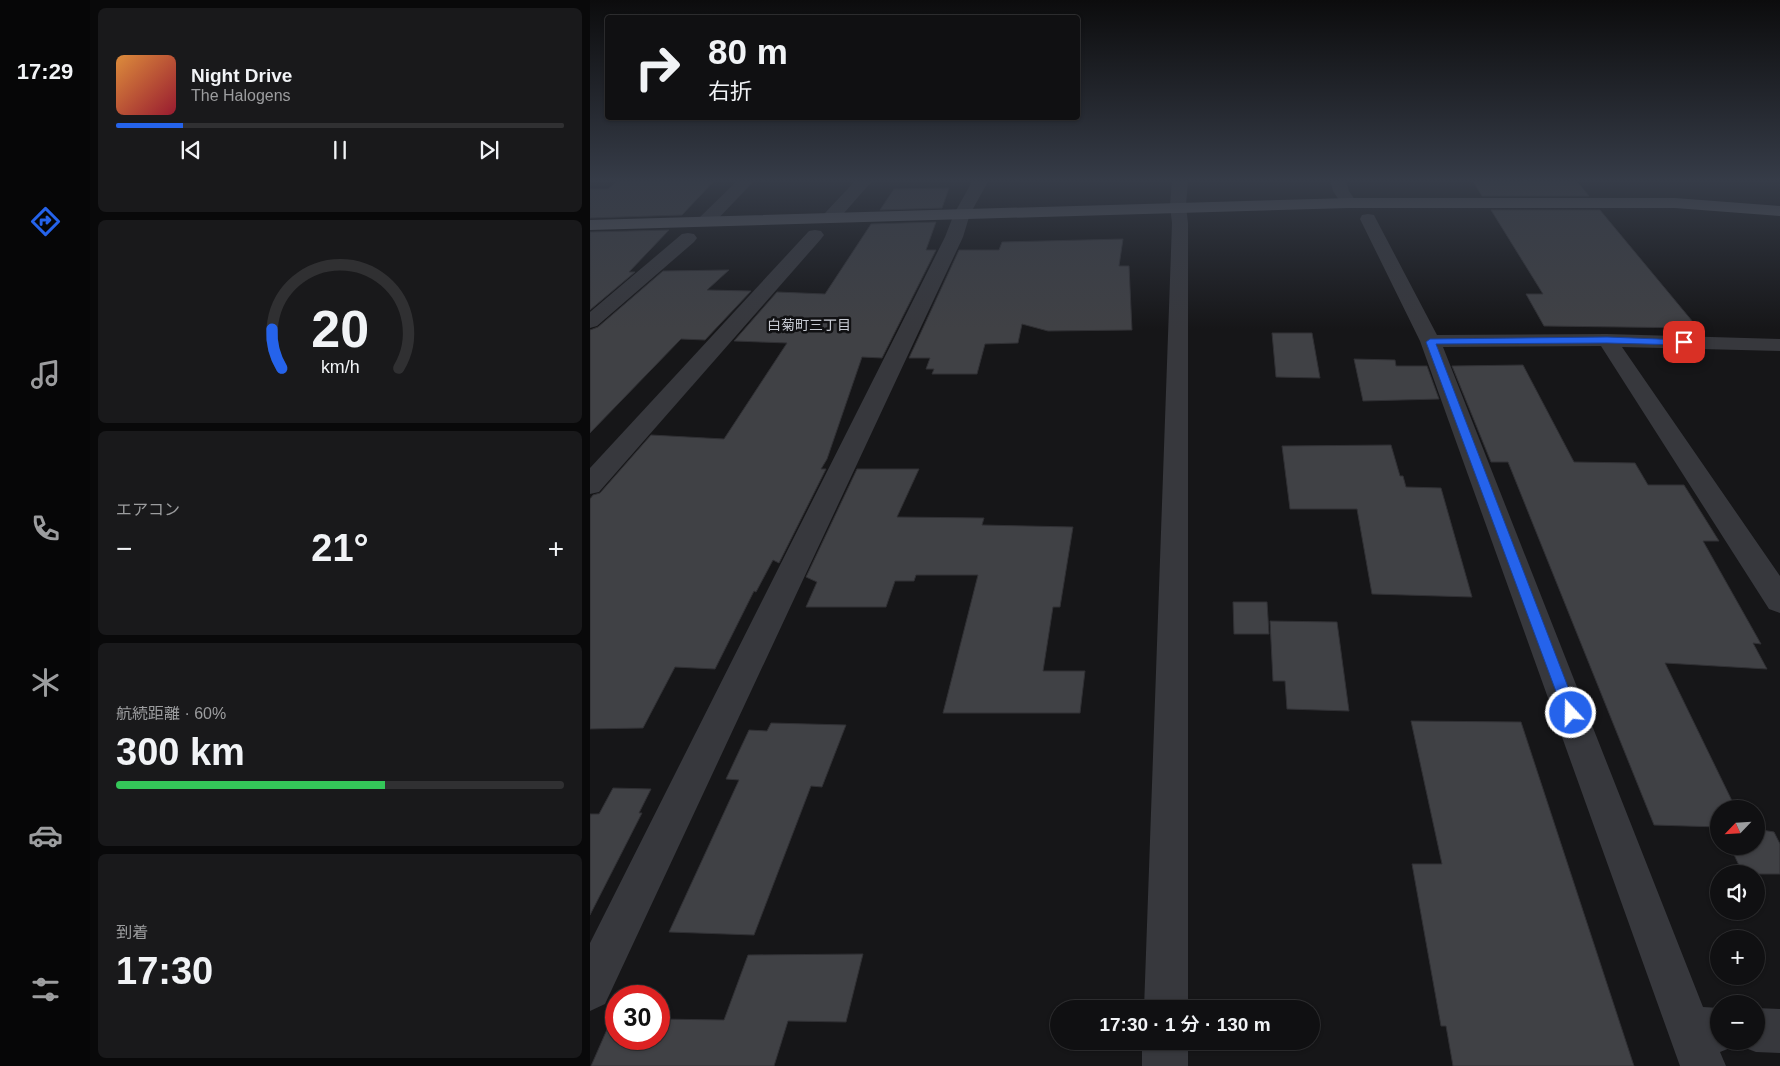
<!DOCTYPE html>
<html lang="ja">
<meta charset="utf-8">
<style>
body{margin:0;font-family:Helvetica,"Noto Sans JP",sans-serif;background:#19191b;color:#f1f3f6;height:100vh;display:flex;flex-direction:column;font-size:19px;white-space:nowrap}
*{box-sizing:border-box;margin:0}
p{font-size:16px;color:#9c9d9f}
.icon{flex:none;width:28px;height:28px;fill:none;stroke:currentColor;stroke-width:2;stroke-linecap:round;stroke-linejoin:round}
.map{position:relative;flex:1;overflow:hidden}
.panel{display:flex;flex-direction:column;gap:8px;padding:8px;background:#09090a;width:500px}
.panel>*{flex:none}
.banner{position:absolute;left:15px;top:15px;width:475px;height:105px;border-radius:5px;box-shadow:0 1px 4px #0004,0 0 0 1px #303032;background:#101012;color:#f1f3f6;overflow:hidden}
.needle{width:32px;rotate:245deg}
.controls{position:absolute;left:1120px;top:800px;display:grid;gap:10px}
.controls a{display:grid;place-items:center;width:55px;height:55px;border-radius:50%;background:#101012;box-shadow:0 1px 4px #0004,0 0 0 1px #303032;font-size:25px}
.speed{position:absolute;left:15px;top:985px;display:flex;gap:10px;font-size:25px;font-weight:700;text-align:center}
.speed>*{display:grid;place-content:center;width:65px;height:65px;border-radius:50%;background:#101012;box-shadow:0 1px 4px #0004,0 0 0 1px #303032;line-height:1}
.speed .limit{border:8px solid #d22;background:#fff;color:#111}
.pin{position:absolute;display:grid;place-items:center;width:42px;height:42px;color:#fff;margin:-21px;border-radius:10px;box-shadow:0 2px 8px #0006}
.me{position:absolute;width:55px;margin:-28px;rotate:339deg;stroke-linejoin:round;filter:drop-shadow(0 0 4px #0008)}
.turn{display:flex;align-items:center;gap:18px;height:105px;padding:0 20px;font-size:22px}
.turn .icon{width:65px;height:65px;stroke-width:2.5}
.turn b{display:block;font-size:35px;line-height:42px}
.big{font-size:38px;font-weight:600;line-height:1.1}
.panel .card{flex:1;display:flex;flex-direction:column;justify-content:center;gap:8px;min-width:0;padding:0 18px;border-radius:8px;background:#19191b}
.panel .dial{align-items:center;gap:0}
.dial svg{height:130px;overflow:visible;fill:none;stroke:#303032;stroke-width:7;stroke-linecap:round;text-anchor:middle}
.dial text{fill:#f1f3f6;stroke:none}
.song{display:flex;align-items:center;gap:15px}
.cover{width:60px;height:60px;border-radius:8px;background:linear-gradient(135deg,hsl(30 70% 55%),hsl(350 70% 35%))}
.played{height:5px;border-radius:2px;background:linear-gradient(90deg,#2563eb 15%,#303032 15%)}
.keys{display:flex;justify-content:space-around;direction:ltr}
.heat{display:flex;justify-content:space-between;align-items:center;font-size:28px;direction:ltr}
.charge{height:8px;border-radius:4px;background:linear-gradient(90deg,#34c759 60%,#303032 0)}
.trip{position:absolute;left:460px;top:1000px;width:270px;height:50px;border-radius:25px;background:#101012;box-shadow:0 1px 4px #0004,0 0 0 1px #303032;font-weight:600;line-height:50px;text-align:center}
main{display:flex;flex:1;min-height:0}
.tabs{display:flex;flex-direction:column;width:90px;justify-content:space-around;align-items:center;background:#060607;color:#9c9d9f}
.tabs .icon{width:35px;height:35px}
.tabs .selected{color:#2563eb}
.tabs b{font-size:22px;color:#f1f3f6}
.map>svg:first-child{display:block}
.building{fill:#404145;stroke:#303034}
.lines{fill:none;stroke-linecap:round;stroke-linejoin:round}
.minor{fill:#37383d;fill-rule:evenodd}
.major{fill:#53555c;fill-rule:evenodd}
.route{fill:#2563eb;stroke:#184099}
.labels{text-anchor:middle;stroke-width:5;stroke-linejoin:round;paint-order:stroke}
.far-neighbourhood-label{font-size:14px;fill:#c9ccd4;stroke:#111113}
</style>
<main>
<nav class="tabs">
<b>17:29</b>
<svg class="icon selected" aria-label="directions" viewBox="0 0 24 24"><path d="M12 3l9 9-9 9-9-9zM9 14v-3h6M13 9l2 2-2 2"/></svg>
<svg class="icon" aria-label="music" viewBox="0 0 24 24"><path d="M9 18V5l10-2v13"/><circle cx="6" cy="18" r="3"/><circle cx="16" cy="16" r="3"/></svg>
<svg class="icon" aria-label="phone" viewBox="0 0 24 24"><path d="M5 4h4l2 5-3 2q2 4 5 5l2-3 5 2v4C11 20 4 13 5 4z"/></svg>
<svg class="icon" aria-label="climate" viewBox="0 0 24 24"><path d="M12 3v18M4 7l16 10M4 17L20 7"/></svg>
<svg class="icon" aria-label="car" viewBox="0 0 24 24"><path d="M5 17H2v-5l4-1 3-4h7l3 4 3 1v5h-3M9 17h6M6 11h13"/><circle cx="7" cy="17" r="2"/><circle cx="17" cy="17" r="2"/></svg>
<svg class="icon" aria-label="filters" viewBox="0 0 24 24"><path d="M4 7h16M4 17h16"/><circle cx="9" cy="7" r="2"/><circle cx="15" cy="17" r="2"/></svg>
</nav>
<section class="panel">
<div class="card">
<div class="song"><i class="cover"></i><div><b>Night Drive</b><p>The Halogens</p></div></div>
<div class="played"></div>
<div class="keys"><svg class="icon" aria-label="previous" viewBox="0 0 24 24"><path d="M18 5L8 12l10 7zM5 5v14"/></svg><svg class="icon" aria-label="pause" viewBox="0 0 24 24"><path d="M8 5v14M16 5v14"/></svg><svg class="icon" aria-label="next" viewBox="0 0 24 24"><path d="M6 5l10 7-10 7zM19 5v14"/></svg></div>
</div>
<div class="card dial"><svg viewBox="0 0 100 80">
<path d="M14 69A42 42 0 1 1 86 69"/>
<path d="M14 69A42 42 0 0 1 8 45" stroke="#2563eb"/>
<text x="50" y="56" font-size="32" font-weight="700">20</text>
<text x="50" y="72" font-size="11">km/h</text>
</svg></div>
<div class="card"><p>エアコン</p>
<div class="heat"><a>−</a><b class="big">21°</b><a>+</a></div>
</div>
<div class="card"><p>航続距離 · 60%</p><b class="big">300 km</b><div class="charge"></div></div>
<div class="card"><p>到着</p><b class="big">17:30</b></div>
</section>
<div class="map">
<svg width="1190" height="1066" viewBox="0 0 1190 1066">
<rect width="100%" height="100%" fill="#161618"/>
<g class="building">
<path d="M28 180H125L92 215 0 218V189H18Z"/>
<path d="M882 180H986L999 196H892Z"/>
<path d="M359 188 352 208 290 210 304 189Z"/>
<path d="M901 210H1010L1108 328 954 326 936 294H953Z"/>
<path d="M346 222 336 250H346L292 358 272 357 237 459 231 469H236L189 563 183 560 166 592 164 591 125 669 85 667 53 728 0 729V499L3 495 10 493 61 435 134 439 197 343 144 341 187 292 235 294 281 224Z"/>
<path d="M79 230 39 272H45L0 310V232Z"/>
<path d="M533 239 529 266H539L542 330 458 331 432 324 428 343 395 344 387 374H342L344 369H336L340 358H319L369 250H409L412 242Z"/>
<path d="M139 270 117 290 161 291 115 340 91 339 0 433V330L8 327 73 271Z"/>
<path d="M682 333H722L730 378 686 377Z"/>
<path d="M764 359 805 360 806 366H837L849 399 773 401Z"/>
<path d="M933 365 984 462 1045 463 1058 485H1094L1129 541H1113L1171 644 1163 643 1177 669 1075 663 1146 809H1129V827L1064 825 918 462H901L862 366Z"/>
<path d="M801 445 810 476H813L816 487 851 488 882 597 782 594 767 509H700L692 446Z"/>
<path d="M267 469H329L307 517 394 518 392 525 483 527 470 607H463L453 671H495L490 713H353L388 575H326L324 581H305L296 607H216L227 582 216 577Z"/>
<path d="M643 602H677L679 634H644Z"/>
<path d="M680 621 747 622 759 711 697 709 695 681H683Z"/>
<path d="M821 721 931 722 1044 1066H863L856 1026H851L822 864H852Z"/>
<path d="M181 723 256 725 232 787 221 786 164 935 79 932 149 780 136 779 159 730 177 731Z"/>
<path d="M23 788 61 789 49 813H52L0 915V814H9Z"/>
<path d="M1166 829 1184 832 1190 844V874H1153L1140 846H1166Z"/>
<path d="M273 954 256 1022 198 1021 184 1066H1L22 1018H26V1039H69V1019L134 1020 158 955Z"/>
</g>
<g class="lines">
<g class="minor">
<path d="M148 180H165L121 226H109L107 222 109 218Z"/>
<path d="M266 180H283L247 221H235L233 217 235 213Z"/>
<path d="M383 180H399L380 214 373 237 15 1004 0 1011V943L355 237 364 214Z"/>
<path d="M582 180H598L596 206 598 223V1009H554L582 223 580 206Z"/>
<path d="M740 180H756L759 191 767 203 765 206H753L743 191Z"/>
<path d="M778 214 784 215 786 219 847 335 1017 334 1190 339V351L1032 347 1190 576V613L1179 609 1011 346 853 347 1113 1007 1129 1008V1041H1147L1145 1046 1130 1052 1136 1066H1090L830 341 770 219 772 215Z"/>
<path d="M225 230 231 231 234 235 231 239 9 492 0 494V468L219 231Z"/>
<path d="M98 233 104 234 107 238 104 242 7 326 0 328V312L92 234Z"/>
<path d="M1166 1008 1190 1009V1053L1166 1052 1150 1046 1148 1041H1166Z"/>
<rect x="552" y="1041" width="46" height="25"/>
</g>
<path class="major" d="M759 198H1085L1190 206V216L1085 208H759L0 230V220Z"/>
</g>
<linearGradient id="sky" x2="0" y2="1"><stop stop-color="#0c0c0d"/><stop offset="0.55" stop-color="#363c48"/><stop offset="1" stop-color="#363c48" stop-opacity="0"/></linearGradient>
<rect width="1190" height="329" fill="url(#sky)"/>
<path class="route" d="M1017 337 1094 340 1098 342 1094 345 1017 343 846 344 988 713 986 718 981 720 976 718 974 713 836 342 840 339Z"/>
<g class="labels">
<g class="far-neighbourhood-label">
<text x="219" y="330">白菊町三丁目</text>
</g>
</g>
</svg>
<div class="controls">
<a><svg class="needle" viewBox="-14 -14 28 28"><path d="M0-13l5 13h-10z" fill="#e53935"/><path d="M0 13l5-13h-10z" fill="#9c9d9f"/></svg></a>
<a><svg class="icon" aria-label="sound" viewBox="0 0 24 24"><path d="M4 9h4l5-4v14l-5-4H4zM17 9q2 3 0 6"/></svg></a>
<a>+</a>
<a>−</a>
</div>
<div class="speed"><div class="limit">30</div></div>
<div class="pin" style="left:1094px;top:342px;background:#d93025"><svg class="icon" aria-label="arrive" viewBox="0 0 24 24"><path d="M6 21V4h12l-3 4 3 4H6"/></svg></div>
<svg class="me" style="left:981px;top:713px" viewBox="-20 -20 40 40"><circle r="17" fill="#2563eb" stroke="#fff" stroke-width="3"/><path d="M0-11L8 9 0 5-8 9z" fill="#fff"/></svg>
<div class="trip">17:30 · 1 分 · 130 m</div>
<div class="banner">
<div class="turn"><svg class="icon" aria-label="right" viewBox="0 0 24 24"><path d="M7 20v-9h11M14 6l5 5-5 5"/></svg><div><b>80 m</b>右折</div></div>
</div>
</div>
</main>
